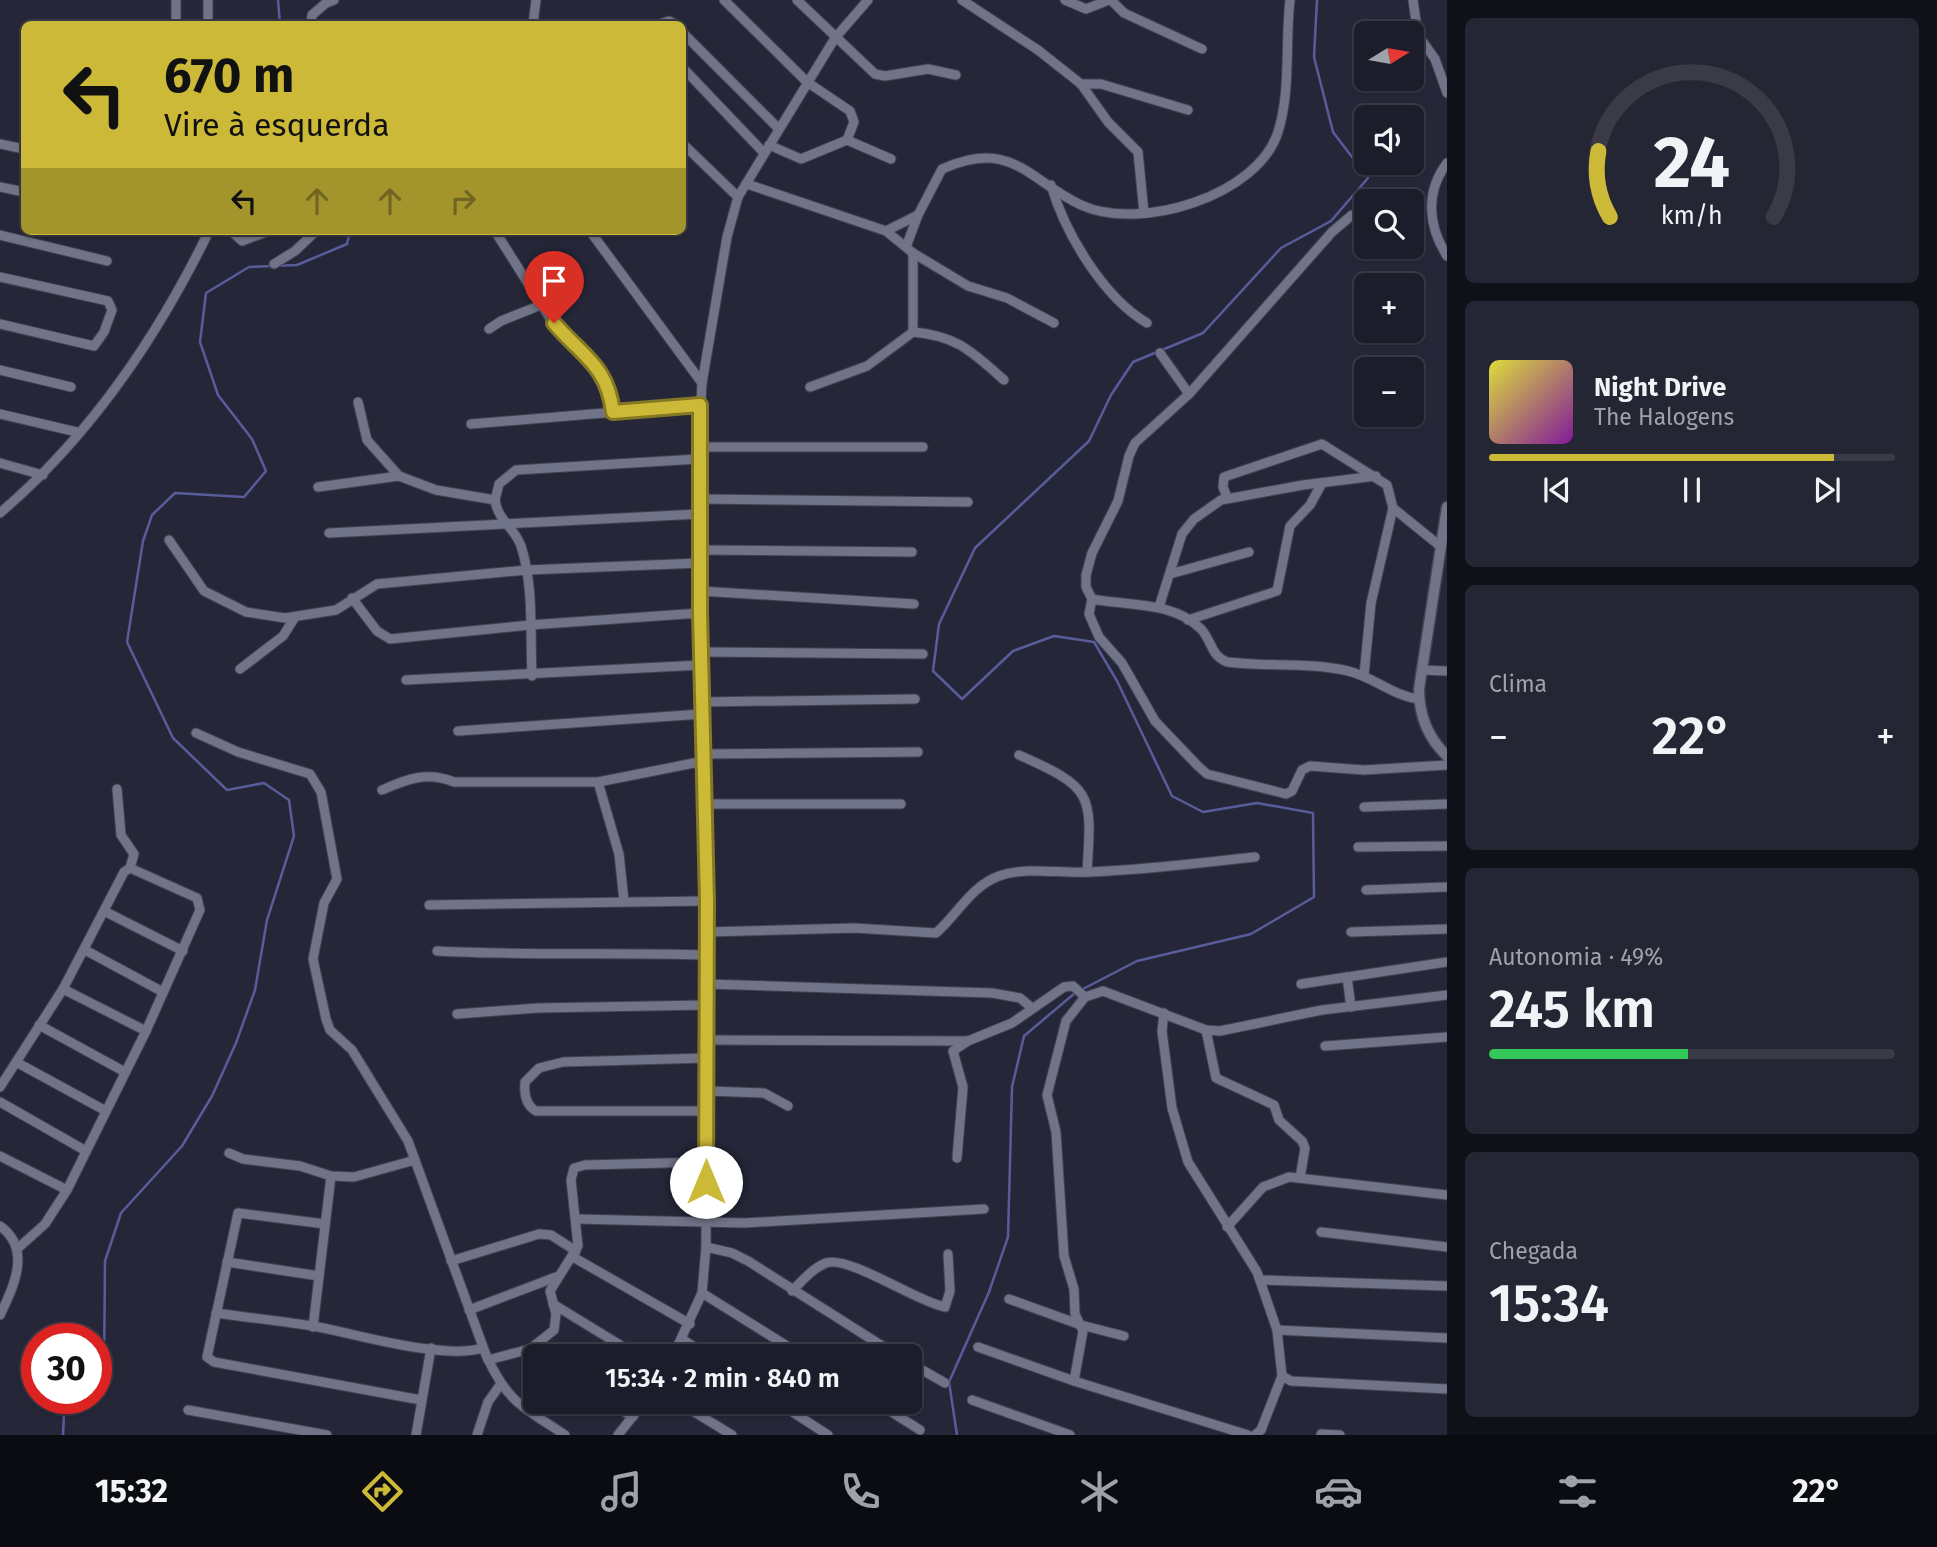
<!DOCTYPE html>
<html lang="pt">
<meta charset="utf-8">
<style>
body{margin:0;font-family:"Fira Sans",sans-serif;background:#252633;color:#f1f3f6;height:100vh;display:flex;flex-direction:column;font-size:26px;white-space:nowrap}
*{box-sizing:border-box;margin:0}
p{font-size:23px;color:#a0a2a9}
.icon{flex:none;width:38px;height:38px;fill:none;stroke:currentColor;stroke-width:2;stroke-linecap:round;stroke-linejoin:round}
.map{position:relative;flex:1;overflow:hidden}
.side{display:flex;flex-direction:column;gap:18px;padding:18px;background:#0f1018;width:490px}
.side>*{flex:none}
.top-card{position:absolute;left:21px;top:21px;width:665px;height:214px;border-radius:10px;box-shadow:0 2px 5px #0004,0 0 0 2px #3a3b47;background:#cdb938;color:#111;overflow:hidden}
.needle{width:46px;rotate:79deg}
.fabs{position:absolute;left:1354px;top:21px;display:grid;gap:14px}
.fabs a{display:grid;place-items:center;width:70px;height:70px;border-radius:10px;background:#1c1d2b;box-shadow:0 2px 5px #0004,0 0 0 2px #3a3b47;font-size:35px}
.speed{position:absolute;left:21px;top:1323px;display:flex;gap:14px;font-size:35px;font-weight:700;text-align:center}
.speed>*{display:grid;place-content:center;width:91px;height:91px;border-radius:50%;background:#1c1d2b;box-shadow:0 2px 5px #0004,0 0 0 2px #3a3b47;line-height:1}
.speed .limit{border:10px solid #d22;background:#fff;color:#111}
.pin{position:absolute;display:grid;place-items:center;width:60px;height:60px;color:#fff;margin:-72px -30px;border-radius:50% 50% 50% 0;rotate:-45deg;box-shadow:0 0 7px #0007}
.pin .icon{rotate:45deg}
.me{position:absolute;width:77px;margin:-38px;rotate:0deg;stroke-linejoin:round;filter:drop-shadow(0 0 5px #0008)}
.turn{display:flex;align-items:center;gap:24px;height:147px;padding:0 28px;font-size:32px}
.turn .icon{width:91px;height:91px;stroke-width:2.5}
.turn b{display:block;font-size:49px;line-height:60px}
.lanes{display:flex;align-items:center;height:66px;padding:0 28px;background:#0003;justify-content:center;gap:35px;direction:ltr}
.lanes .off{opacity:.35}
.big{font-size:52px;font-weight:600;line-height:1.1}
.side .tile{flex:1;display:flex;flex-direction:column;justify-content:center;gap:10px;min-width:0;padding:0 24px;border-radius:10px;background:#252633}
.side .dial{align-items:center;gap:0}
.dial svg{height:182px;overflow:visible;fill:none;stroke:#3a3b47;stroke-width:7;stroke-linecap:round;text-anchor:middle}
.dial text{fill:#f1f3f6;stroke:none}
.song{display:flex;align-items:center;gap:21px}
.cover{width:84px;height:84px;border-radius:10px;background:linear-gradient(135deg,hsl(60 70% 55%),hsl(290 70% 35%))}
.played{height:7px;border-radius:4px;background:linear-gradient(90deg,#cdb938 85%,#3a3b47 85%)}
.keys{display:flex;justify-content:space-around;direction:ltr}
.heat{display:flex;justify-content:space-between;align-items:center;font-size:38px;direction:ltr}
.charge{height:10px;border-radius:5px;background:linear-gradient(90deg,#34c759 49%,#3a3b47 0)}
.trip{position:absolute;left:523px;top:1344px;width:399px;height:70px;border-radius:10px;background:#1c1d2b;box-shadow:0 2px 5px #0004,0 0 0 2px #3a3b47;font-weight:600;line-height:70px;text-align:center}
.tabs{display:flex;height:112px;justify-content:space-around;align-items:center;background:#0b0c11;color:#a0a2a9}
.tabs .icon{width:49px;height:49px}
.tabs .active{color:#cdb938}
.tabs b{font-size:32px;color:#f1f3f6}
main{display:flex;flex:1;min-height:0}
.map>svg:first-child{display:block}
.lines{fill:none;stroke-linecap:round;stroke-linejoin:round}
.stream{stroke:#595c9a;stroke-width:2.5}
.minor-casing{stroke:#424352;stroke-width:11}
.tertiary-casing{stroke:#424352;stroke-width:13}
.minor{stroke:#717388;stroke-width:9}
.tertiary{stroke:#717388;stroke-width:10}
.route-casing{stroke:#857824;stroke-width:18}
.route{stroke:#cdb938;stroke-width:12}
</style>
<main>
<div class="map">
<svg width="1447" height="1435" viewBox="0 0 1447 1435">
<rect width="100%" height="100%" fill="#252739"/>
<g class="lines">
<g class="stream">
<path d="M278 0 280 24"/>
<path d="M1081 990 1137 961 1251 934 1314 897 1313 813 1257 803 1203 812 1172 796 1117 681 1094 642 1054 636 1013 651 962 699 933 671 939 624 975 548 1089 441 1111 395 1133 362 1203 333 1281 248 1331 221 1368 178 1333 132 1314 57 1317 0"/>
<path d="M96 1380 104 1372 105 1261 121 1213 182 1146 212 1096 236 1043 255 990 267 920 294 836 289 800 264 783 227 790 173 738 127 642 143 541 152 515 175 493 244 497 266 471 252 439 218 395 200 342 206 293 249 267 297 265 347 244 350 231"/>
<path d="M63 1435 64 1413 79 1398"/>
<path d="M957 1435 949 1382 989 1292 1008 1237 1012 1087 1024 1036 1075 993"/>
</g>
<g class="minor-casing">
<g id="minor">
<path d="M724 0 807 82 850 111 854 122 847 140"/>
<path d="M797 0 875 74 885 76 928 69 956 75"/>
<path d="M962 0 1038 50 1081 84 1108 122 1138 152 1144 213"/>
<path d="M1065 0 1086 9 1109 0"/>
<path d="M1111 0 1124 13 1202 49"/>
<path d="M1413 0 1418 35 1435 59 1447 93"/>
<path d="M176 24V0"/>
<path d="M208 24V0"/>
<path d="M311 24 312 15 326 3 334 0"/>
<path d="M533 24 536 0"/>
<path d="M660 24 669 21 675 24"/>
<path d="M682 32 778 128"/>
<path d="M682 67 764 153"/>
<path d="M1081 84H1101L1188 110"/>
<path d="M682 143 738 197"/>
<path d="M0 144 24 149"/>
<path d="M769 145 801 159 847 140 891 159"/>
<path d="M1447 163C1425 192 1428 226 1447 256"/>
<path d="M747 184 886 231 913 253 968 286 1007 298 1054 323"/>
<path d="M1051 185C1065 233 1103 297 1147 323"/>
<path d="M0 187 24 192"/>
<path d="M231 231 242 241 269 231"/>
<path d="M495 231 553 323 601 373 610 391 613 413"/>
<path d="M590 231 702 383"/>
<path d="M886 231 918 215"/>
<path d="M0 235 107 261"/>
<path d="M906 247 918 215 942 169C1011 138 1027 179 1081 205 1139 232 1258 196 1278 132 1291 91 1285 43 1290 0"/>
<path d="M913 253V332"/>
<path d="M274 264 295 251 316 231"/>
<path d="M0 277 108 301 112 310 104 332 94 346 0 324"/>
<path d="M489 329 501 321 541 305"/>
<path d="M1160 353 1189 394 1135 443 1129 456 1118 501 1092 553 1086 575V587L1092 599C1128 606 1173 601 1201 629 1212 641 1211 656 1227 662 1268 667 1308 662 1348 671 1374 677 1393 696 1419 699"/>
<path d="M0 370 71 387"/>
<path d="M810 387 867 366 913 332C958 336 972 352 1004 380"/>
<path d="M1189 394 1332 232 1352 215"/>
<path d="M358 402 367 440 399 476"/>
<path d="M0 414 77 432"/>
<path d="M471 424 700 405"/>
<path d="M699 447H923"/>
<path d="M0 463 43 475"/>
<path d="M318 487 399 476 436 490 495 500C498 521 515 528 521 546 534 586 530 634 532 676"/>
<path d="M1227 497 1223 487 1224 477 1322 444 1387 485 1393 508 1440 546"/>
<path d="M700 499 968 502"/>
<path d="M495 500 499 484 516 470 698 459"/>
<path d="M0 513C89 437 158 336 209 231"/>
<path d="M329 533 699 514"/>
<path d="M169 540 204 591 246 612 285 618 336 610 377 584 527 570 700 563"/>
<path d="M699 550 912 552"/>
<path d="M1170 574 1249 552"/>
<path d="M700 591 914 604"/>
<path d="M352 598 377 631 390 639 530 625 700 613"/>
<path d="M1092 599 1089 614 1099 637 1122 663 1155 721 1198 766 1207 774 1286 794 1292 791 1302 770 1310 766 1364 770 1447 765"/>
<path d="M1159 607 1182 534 1194 519 1221 500 1303 485 1376 476"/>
<path d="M1188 620 1277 591 1290 526 1310 505 1321 485"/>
<path d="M701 652 923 654"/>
<path d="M240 669 283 636 295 617"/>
<path d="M1422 670 1447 671"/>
<path d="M1364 675 1371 603 1393 508"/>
<path d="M406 680 701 665"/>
<path d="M701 702 915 699"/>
<path d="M458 731 702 714"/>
<path d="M196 733 238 752 310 774 321 792 337 879 324 903 313 959 326 1019 330 1030 352 1050 408 1141 486 1355C508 1403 523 1407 565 1435"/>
<path d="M704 754 918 752"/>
<path d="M1019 755C1094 788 1092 794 1087 872"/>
<path d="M598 782 619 854 624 901"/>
<path d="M382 790C407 779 427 771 454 782H598L704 761"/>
<path d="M705 804H901"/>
<path d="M1364 807 1447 804"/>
<path d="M1358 847 1447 846"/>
<path d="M1366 890 1447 887"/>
<path d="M429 905 707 901"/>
<path d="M104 911 183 951"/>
<path d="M707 932 854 928 936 933C958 914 970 887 999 876 1028 866 1060 874 1090 872 1145 870 1200 863 1255 857"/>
<path d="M1351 932 1447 929"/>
<path d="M85 950 163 992"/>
<path d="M437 951C527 956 616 952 706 955"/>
<path d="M1347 977 1351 1007"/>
<path d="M706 984 992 993 1020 998 1032 1008"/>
<path d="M1301 984 1447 962"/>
<path d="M63 989 146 1031"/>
<path d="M1164 1013 1162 1031 1172 1108 1188 1162 1257 1272 1277 1330 1282 1376 1261 1430 1255 1435"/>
<path d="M457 1014 538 1008 706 1005"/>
<path d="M39 1025 125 1072"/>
<path d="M1206 1030 1216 1078 1274 1105 1279 1120 1302 1141 1305 1148 1300 1178"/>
<path d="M706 1040 968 1041"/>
<path d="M1325 1046 1447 1037"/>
<path d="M706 1058 563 1062 539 1068 525 1082C524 1093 525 1105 536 1111H707"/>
<path d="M16 1062 106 1111"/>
<path d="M0 1087 63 989 124 872 130 868 134 854 121 835 117 789"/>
<path d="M707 1091 764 1093 788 1106"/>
<path d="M0 1102 86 1151"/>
<path d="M229 1153 243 1159 300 1166 331 1176 354 1177 415 1160"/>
<path d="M0 1156 67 1190"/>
<path d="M957 1158 963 1087 953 1051 968 1041 1012 1023 1064 987 1073 986 1085 997"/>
<path d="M577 1219 744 1223 984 1209"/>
<path d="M325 1224 238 1213 207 1357 214 1362 421 1400"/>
<path d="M0 1226C32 1249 14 1286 0 1315"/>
<path d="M1227 1227 1263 1187 1289 1177 1447 1195"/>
<path d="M1321 1232 1447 1247"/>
<path d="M706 1247 732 1253 748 1261 898 1356"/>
<path d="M17 1249 45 1224 67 1190 146 1031 200 910 197 898 130 868"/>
<path d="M573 1257 690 1324"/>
<path d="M451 1261 539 1234 551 1235 576 1251"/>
<path d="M227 1262 319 1276"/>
<path d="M1261 1280 1447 1286"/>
<path d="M792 1291C802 1281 813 1268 826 1263 849 1255 917 1302 945 1307L950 1291 948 1254"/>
<path d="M702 1293 803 1356"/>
<path d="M1009 1299 1081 1325 1124 1336"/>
<path d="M553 1304 638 1356"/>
<path d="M469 1310 556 1277"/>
<path d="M216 1313C250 1318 284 1321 318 1327 360 1335 444 1360 483 1348"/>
<path d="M313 1327 331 1176"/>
<path d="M1277 1330 1447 1338"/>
<path d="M682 1339 708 1356"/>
<path d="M978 1347 1074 1381 1248 1435"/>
<path d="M530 1349 541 1356"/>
<path d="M673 1356 702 1293 706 1247 707 901 698 459 702 383 727 237 738 197 835 38 868 0"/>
<path d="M488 1360 530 1349 554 1330 556 1314 550 1291 578 1246 571 1180 574 1168 585 1165 706 1162"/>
<path d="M910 1363 945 1383"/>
<path d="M1282 1376 1291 1381 1447 1389"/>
<path d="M1074 1381 1083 1331 1075 1314 1074 1289 1064 1256 1056 1132 1047 1095 1066 1021 1085 997 1103 991 1206 1030 1220 1031 1322 1010 1447 995"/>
<path d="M972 1400 1070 1435"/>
<path d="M608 1402 633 1417"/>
<path d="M678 1402 732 1435"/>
<path d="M777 1402 828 1435"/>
<path d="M876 1402 920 1430"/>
<path d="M188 1410 327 1435"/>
<path d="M1321 1434 1340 1435"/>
<path d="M416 1435 431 1348"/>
<path d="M477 1435 488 1402 500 1385"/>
<path d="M618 1435 644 1402"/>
</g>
</g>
<g class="tertiary-casing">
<path id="tertiary" d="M1447 507 1419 689C1419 715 1428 738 1447 756"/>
</g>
<use href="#minor" class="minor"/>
<use href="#tertiary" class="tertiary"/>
</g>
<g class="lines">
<g class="route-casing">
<path id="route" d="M554 323C583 357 607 365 613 412L700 405V613L707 901 706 1182"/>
</g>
<use href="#route" class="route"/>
</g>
</svg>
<div class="fabs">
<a><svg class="needle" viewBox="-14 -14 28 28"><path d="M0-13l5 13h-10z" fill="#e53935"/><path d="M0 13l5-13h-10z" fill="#a0a2a9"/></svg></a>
<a><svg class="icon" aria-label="sound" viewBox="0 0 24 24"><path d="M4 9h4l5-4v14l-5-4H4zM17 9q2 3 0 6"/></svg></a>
<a><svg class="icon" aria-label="search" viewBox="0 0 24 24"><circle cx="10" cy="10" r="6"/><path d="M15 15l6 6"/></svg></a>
<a>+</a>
<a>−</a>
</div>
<div class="speed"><div class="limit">30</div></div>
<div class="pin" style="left:554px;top:323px;background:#d93025"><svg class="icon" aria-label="arrive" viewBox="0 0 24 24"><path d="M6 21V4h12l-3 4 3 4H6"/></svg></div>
<svg class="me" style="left:706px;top:1182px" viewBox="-20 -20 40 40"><circle r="19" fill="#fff"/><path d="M0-13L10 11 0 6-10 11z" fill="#cdb938"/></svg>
<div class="trip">15:34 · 2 min · 840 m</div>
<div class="top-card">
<div class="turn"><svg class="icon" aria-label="left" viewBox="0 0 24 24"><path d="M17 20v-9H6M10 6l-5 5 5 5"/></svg><div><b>670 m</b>Vire à esquerda</div></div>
<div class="lanes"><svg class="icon" aria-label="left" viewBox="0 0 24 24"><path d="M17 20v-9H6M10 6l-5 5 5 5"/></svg><svg class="icon off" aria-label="ahead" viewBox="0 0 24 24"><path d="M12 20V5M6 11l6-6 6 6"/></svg><svg class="icon off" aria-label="ahead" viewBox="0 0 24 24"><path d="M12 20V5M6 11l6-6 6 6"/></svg><svg class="icon off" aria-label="right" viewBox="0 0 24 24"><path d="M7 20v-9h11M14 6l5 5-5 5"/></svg></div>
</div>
</div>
<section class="side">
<div class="tile dial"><svg viewBox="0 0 100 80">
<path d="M14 69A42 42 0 1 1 86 69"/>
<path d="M14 69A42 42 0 0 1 9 40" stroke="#cdb938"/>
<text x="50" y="56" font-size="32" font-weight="700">24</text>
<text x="50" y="72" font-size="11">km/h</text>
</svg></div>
<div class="tile">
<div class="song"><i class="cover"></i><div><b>Night Drive</b><p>The Halogens</p></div></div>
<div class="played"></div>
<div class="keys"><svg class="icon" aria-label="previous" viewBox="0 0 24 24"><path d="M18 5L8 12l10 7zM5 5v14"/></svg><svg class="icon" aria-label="pause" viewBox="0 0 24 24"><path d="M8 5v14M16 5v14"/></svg><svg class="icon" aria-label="next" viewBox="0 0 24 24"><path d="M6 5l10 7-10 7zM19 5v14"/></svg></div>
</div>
<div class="tile"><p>Clima</p>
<div class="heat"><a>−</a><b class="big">22°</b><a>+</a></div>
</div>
<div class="tile"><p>Autonomia · 49%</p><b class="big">245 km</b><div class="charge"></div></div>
<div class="tile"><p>Chegada</p><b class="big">15:34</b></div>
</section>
</main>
<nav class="tabs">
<b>15:32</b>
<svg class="icon active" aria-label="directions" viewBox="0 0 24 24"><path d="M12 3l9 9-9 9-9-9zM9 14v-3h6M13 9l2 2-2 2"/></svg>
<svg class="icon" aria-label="music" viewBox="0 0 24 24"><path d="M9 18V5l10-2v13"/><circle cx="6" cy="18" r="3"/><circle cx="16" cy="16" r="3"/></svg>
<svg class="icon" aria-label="phone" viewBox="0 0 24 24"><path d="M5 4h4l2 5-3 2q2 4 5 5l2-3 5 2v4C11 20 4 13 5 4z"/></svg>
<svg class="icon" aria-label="climate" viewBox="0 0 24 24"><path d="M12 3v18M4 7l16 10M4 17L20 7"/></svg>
<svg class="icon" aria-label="car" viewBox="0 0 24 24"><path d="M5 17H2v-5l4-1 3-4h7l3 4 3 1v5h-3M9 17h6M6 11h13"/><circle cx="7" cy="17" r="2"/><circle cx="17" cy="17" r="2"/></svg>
<svg class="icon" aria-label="filters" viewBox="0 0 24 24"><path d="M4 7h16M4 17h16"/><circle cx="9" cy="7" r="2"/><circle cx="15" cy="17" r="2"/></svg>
<b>22°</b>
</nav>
